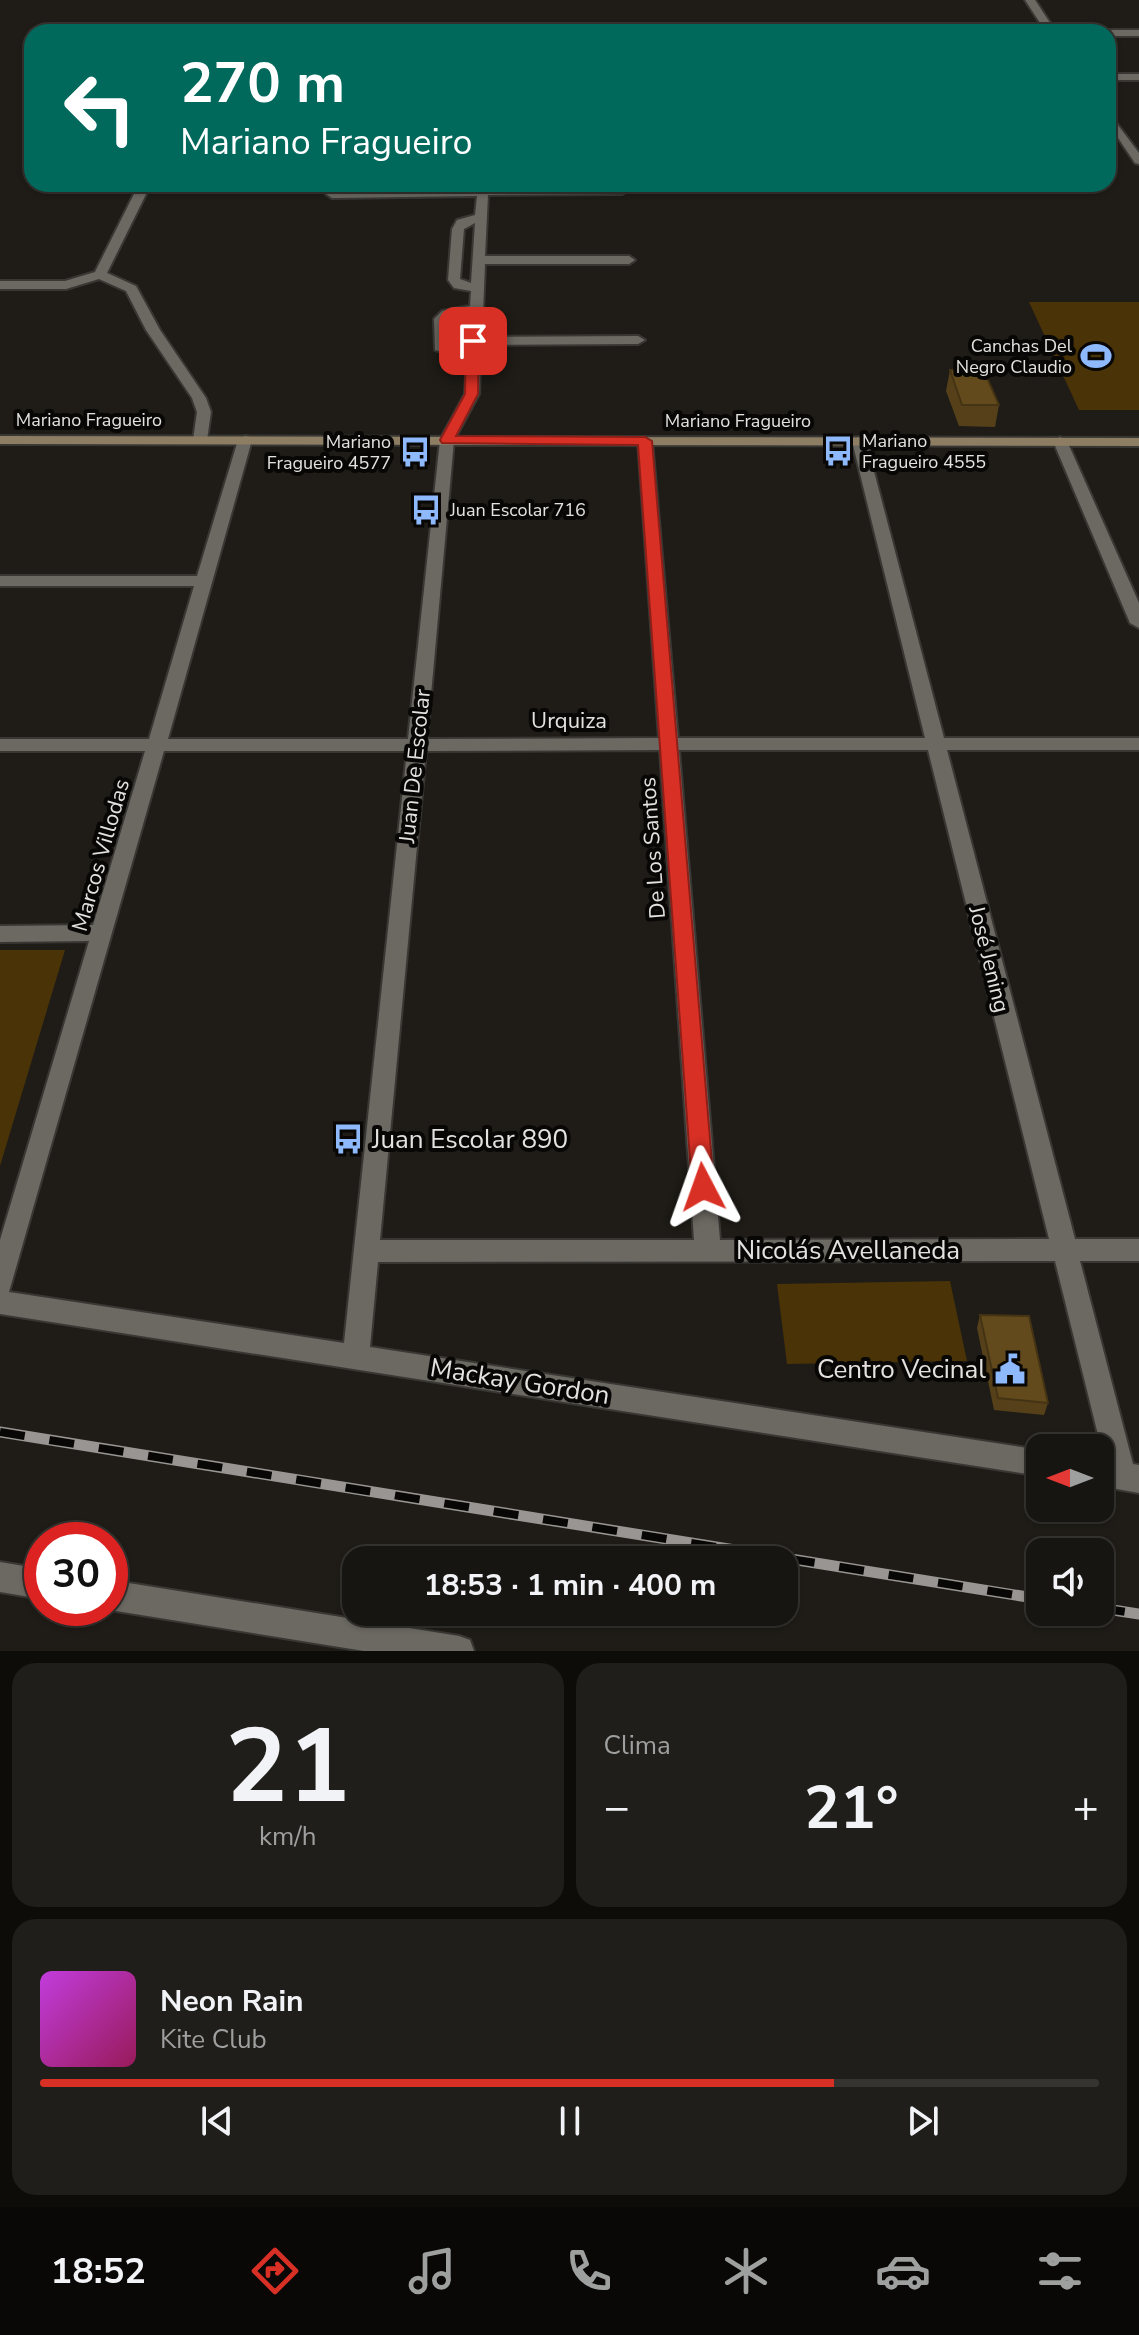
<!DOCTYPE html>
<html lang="es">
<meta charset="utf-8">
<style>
body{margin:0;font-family:"Nunito Sans",sans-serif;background:#201e1a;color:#f1f3f6;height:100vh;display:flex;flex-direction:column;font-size:30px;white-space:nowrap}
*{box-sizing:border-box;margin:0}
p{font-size:26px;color:#9e9f9f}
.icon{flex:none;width:44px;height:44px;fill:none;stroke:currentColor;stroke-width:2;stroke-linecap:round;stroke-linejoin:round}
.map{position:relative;height:1651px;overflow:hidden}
.drawer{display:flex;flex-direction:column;gap:12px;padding:12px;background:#0d0c09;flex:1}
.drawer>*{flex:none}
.hud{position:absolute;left:24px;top:24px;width:1092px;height:168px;border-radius:24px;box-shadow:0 2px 6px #0004,0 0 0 2px #363431;background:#00695c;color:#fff;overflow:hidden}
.needle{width:52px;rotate:270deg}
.buttons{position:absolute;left:1026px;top:1434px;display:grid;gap:16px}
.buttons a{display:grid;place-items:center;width:88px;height:88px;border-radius:16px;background:#171511;box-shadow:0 2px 6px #0004,0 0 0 2px #363431;font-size:40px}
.speed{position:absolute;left:24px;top:1522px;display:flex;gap:16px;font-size:40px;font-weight:700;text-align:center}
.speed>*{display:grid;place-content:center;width:104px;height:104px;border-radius:50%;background:#171511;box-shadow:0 2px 6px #0004,0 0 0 2px #363431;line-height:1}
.speed .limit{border:12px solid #d22;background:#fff;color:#111}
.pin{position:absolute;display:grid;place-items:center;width:68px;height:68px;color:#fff;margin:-34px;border-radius:16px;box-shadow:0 4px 12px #0006}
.me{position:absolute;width:88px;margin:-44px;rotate:356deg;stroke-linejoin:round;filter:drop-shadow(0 0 6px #0008)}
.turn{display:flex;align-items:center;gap:28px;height:168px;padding:0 24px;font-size:36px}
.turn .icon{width:104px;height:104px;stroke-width:2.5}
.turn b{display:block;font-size:56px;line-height:68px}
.big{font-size:60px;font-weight:700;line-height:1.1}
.drawer .card{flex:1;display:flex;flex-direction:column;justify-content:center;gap:12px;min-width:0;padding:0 28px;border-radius:24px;background:#201e1a}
.drawer .dial{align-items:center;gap:0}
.dial b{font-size:104px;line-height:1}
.song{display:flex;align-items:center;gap:24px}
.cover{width:96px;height:96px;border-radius:12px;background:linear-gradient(135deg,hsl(290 70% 55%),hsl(330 70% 35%))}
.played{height:8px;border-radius:4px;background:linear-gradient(90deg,#d93025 75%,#363431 75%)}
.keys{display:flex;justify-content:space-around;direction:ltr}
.heat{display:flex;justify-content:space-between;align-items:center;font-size:44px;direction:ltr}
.drawer .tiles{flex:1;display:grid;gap:12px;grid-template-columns:1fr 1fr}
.card:last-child{grid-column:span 2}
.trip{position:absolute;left:342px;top:1546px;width:456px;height:80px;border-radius:24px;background:#171511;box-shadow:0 2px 6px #0004,0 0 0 2px #363431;font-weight:700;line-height:80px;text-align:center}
.tabs{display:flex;height:128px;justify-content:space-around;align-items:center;background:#090807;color:#9e9f9f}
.tabs .icon{width:56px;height:56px}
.tabs .active{color:#d93025}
.tabs b{font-size:36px;color:#f1f3f6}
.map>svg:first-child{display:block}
.green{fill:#493307}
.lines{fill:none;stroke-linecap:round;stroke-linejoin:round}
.street-casing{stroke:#393734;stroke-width:4}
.secondary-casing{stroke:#393734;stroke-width:4}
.street{fill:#6c6862;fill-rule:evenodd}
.secondary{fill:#8c7d63;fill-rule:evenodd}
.rail-casing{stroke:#989592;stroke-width:11}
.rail{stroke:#080705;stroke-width:8;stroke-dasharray:25;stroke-linecap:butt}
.wall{fill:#554019}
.building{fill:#634a1d;stroke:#453414;stroke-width:2}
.route{fill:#d93025;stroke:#8d1f18;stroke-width:2}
.labels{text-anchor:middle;stroke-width:8;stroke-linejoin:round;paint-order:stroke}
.far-poi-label{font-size:18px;fill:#e4e1de;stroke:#080705;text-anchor:end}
.far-street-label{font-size:18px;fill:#e4e1de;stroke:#080705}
.street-label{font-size:22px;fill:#e4e1de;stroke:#080705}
.near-poi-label{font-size:26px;fill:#e4e1de;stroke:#080705;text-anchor:start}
.near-street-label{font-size:26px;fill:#e4e1de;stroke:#080705}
</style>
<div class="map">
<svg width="1139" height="1651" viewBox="0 0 1139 1651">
<rect width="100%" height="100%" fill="#1f1c17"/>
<g class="green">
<path d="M1029 302H1139V410H1079Z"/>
<path d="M0 950H65L0 1166Z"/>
<path d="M950 1281 967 1361 787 1364 777 1284Z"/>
</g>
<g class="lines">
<g class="street-casing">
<g id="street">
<path d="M1025 0H1035L1056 32H1046Z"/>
<path d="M466 27 483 30 485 32H463Z"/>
<path d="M1108 30H1139V36H1108V32H1104Z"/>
<rect x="1108" y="74" width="31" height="6"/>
<path d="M1108 112 1139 153V164L1135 163 1108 123Z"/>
<path d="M139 184H151L107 273 136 286 160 330 206 398 211 412 207 440 200 444 193 440 197 412 192 398 146 330 126 291 99 279 66 289H0V281H65L95 272Z"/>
<path d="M477 184H489V188L622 186 628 190 622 194 488 195 485 256H629L635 260 629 264H485L482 337 638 336 645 340 638 344 481 345 479 394 454 440 427 739 659 738 638 441 645 437 652 441 678 738H925L852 441 859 437 866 441 944 738H1139V750H947L1075 1239H1139V1261H1080L1133 1464 1139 1465V1493L1100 1486V1458L1104 1459 1055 1261 378 1262 370 1347 1040 1450V1476L0 1314V1240L89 941 0 942V926L93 925 145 751H0V739H149L194 586H0V576H197L238 440 245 436 250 437 252 440 168 739H408L440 440 465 394 467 359 435 350 434 319 442 311 470 306 471 291 454 288 448 280 452 229 457 220 475 215 477 196 332 198 326 194 332 190 477 188ZM475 223 471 283 460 279 464 229ZM470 314 467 351 447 345 448 320ZM660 750 694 1240H380L426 751ZM679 750H928L1049 1239 720 1240ZM164 751H407L344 1343 9 1292Z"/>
<path d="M1060 437 1067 441 1139 603V628L1130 623 1053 441Z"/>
<path d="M0 1562 42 1569V1599L0 1592Z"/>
<path d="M110 1580 459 1636 470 1640 474 1651H364L110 1610 105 1608H110Z"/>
</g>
</g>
<g class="secondary-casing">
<path id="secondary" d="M0 436 1139 438V446L0 444Z"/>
</g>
<use href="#street" class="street"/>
<use href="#secondary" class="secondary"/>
<g class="rail-casing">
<g id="rail">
<path d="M0 1432 1040 1599"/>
<path d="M1100 1608 1139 1614"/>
</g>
</g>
<use href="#rail" class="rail"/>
</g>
<g class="wall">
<path d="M950 370 999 405 995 427 959 426 946 391Z"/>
<path d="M980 1315 1048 1403 1044 1415 994 1410 977 1328Z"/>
</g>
<g class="building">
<path d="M983 369 999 405H962L950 370Z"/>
<path d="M980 1315 1029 1316 1048 1403 998 1398Z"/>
</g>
<path class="route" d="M473 337 479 341 478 394 456 436 645 437 652 441 714 1187 711 1194H695L692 1187 638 445 442 443 440 440 465 394 466 341Z"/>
<defs>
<g id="stadium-bare" transform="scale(2.4)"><path d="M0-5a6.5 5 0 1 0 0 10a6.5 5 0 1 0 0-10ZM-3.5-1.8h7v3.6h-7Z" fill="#8eb9fd" stroke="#080705" stroke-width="2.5" paint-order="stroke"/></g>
<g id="bus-bare" transform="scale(2.4)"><path d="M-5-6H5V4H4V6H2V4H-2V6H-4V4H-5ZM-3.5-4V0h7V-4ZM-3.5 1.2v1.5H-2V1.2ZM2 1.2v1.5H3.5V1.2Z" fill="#8eb9fd" stroke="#080705" stroke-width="2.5" paint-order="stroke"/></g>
<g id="civic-bare" transform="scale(2.4)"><path d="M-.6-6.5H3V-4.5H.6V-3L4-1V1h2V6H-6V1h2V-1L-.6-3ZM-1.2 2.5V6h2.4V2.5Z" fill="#8eb9fd" stroke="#080705" stroke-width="2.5" paint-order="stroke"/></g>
</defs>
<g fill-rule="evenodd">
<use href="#stadium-bare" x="1096" y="356"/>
<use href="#bus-bare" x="838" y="451"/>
<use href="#bus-bare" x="415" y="452"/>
<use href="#bus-bare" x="426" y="510"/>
<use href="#bus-bare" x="348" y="1139"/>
<use href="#civic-bare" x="1010" y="1369"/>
</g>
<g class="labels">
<g class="far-poi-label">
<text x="1072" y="352">Canchas Del<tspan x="1072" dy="21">Negro Claudio</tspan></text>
<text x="862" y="447" text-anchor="start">Mariano<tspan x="862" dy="21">Fragueiro 4555</tspan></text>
<text x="391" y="448">Mariano<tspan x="391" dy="21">Fragueiro 4577</tspan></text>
<text x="450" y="516" text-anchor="start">Juan Escolar 716</text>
</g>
<g class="far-street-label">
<text x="89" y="426">Mariano Fragueiro</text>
<text x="738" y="427">Mariano Fragueiro</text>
</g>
<g class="street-label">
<text x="569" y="728">Urquiza</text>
<text transform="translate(414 766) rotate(-84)" y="8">Juan De Escolar</text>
<text transform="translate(652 848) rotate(-94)" y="8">De Los Santos</text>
<text transform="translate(100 855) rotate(-74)" y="8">Marcos Villodas</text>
<text transform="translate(990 959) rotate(76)" y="8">José Jening</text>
</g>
<g class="near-poi-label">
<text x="372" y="1148">Juan Escolar 890</text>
<text x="986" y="1378" text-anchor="end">Centro Vecinal</text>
</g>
<g class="near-street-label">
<text x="848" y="1259">Nicolás Avellaneda</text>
<text transform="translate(520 1381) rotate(9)" y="9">Mackay Gordon</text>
</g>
</g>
</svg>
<div class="buttons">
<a><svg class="needle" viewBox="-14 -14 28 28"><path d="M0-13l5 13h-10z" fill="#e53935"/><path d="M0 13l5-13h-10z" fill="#9e9f9f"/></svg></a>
<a><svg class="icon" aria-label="sound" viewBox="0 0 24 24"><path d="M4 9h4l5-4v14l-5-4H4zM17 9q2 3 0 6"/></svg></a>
</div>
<div class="speed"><div class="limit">30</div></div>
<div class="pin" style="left:473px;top:341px;background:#d93025"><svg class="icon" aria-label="arrive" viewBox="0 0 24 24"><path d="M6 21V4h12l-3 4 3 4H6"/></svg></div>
<svg class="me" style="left:703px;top:1187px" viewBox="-20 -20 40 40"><path d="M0-17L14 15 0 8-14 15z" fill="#d93025" stroke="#fff" stroke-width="4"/></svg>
<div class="trip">18:53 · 1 min · 400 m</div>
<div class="hud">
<div class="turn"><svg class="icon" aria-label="left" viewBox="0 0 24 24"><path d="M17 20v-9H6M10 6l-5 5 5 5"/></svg><div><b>270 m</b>Mariano Fragueiro</div></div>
</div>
</div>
<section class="drawer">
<div class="tiles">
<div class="card dial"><b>21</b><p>km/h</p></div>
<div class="card"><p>Clima</p>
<div class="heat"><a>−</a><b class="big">21°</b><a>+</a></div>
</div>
<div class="card">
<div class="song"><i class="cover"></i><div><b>Neon Rain</b><p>Kite Club</p></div></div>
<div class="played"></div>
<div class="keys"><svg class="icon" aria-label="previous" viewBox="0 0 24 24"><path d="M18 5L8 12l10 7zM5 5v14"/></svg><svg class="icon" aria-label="pause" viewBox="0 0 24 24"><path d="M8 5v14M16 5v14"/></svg><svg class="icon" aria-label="next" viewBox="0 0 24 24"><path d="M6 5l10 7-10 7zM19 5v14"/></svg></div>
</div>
</div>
</section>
<nav class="tabs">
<b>18:52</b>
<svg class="icon active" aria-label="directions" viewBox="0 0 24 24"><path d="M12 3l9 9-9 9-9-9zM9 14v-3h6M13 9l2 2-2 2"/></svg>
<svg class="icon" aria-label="music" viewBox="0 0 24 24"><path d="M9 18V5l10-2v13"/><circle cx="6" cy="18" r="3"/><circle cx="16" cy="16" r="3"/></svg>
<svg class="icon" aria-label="phone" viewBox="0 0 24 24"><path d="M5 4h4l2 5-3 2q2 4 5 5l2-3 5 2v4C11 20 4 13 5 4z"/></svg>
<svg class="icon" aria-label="climate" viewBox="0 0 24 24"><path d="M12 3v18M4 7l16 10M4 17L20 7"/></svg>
<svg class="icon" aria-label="car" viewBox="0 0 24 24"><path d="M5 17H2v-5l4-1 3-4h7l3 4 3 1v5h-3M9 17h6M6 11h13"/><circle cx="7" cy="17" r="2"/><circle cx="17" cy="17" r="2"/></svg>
<svg class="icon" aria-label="filters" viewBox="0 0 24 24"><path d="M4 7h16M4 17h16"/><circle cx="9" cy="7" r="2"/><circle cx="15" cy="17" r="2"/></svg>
</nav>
